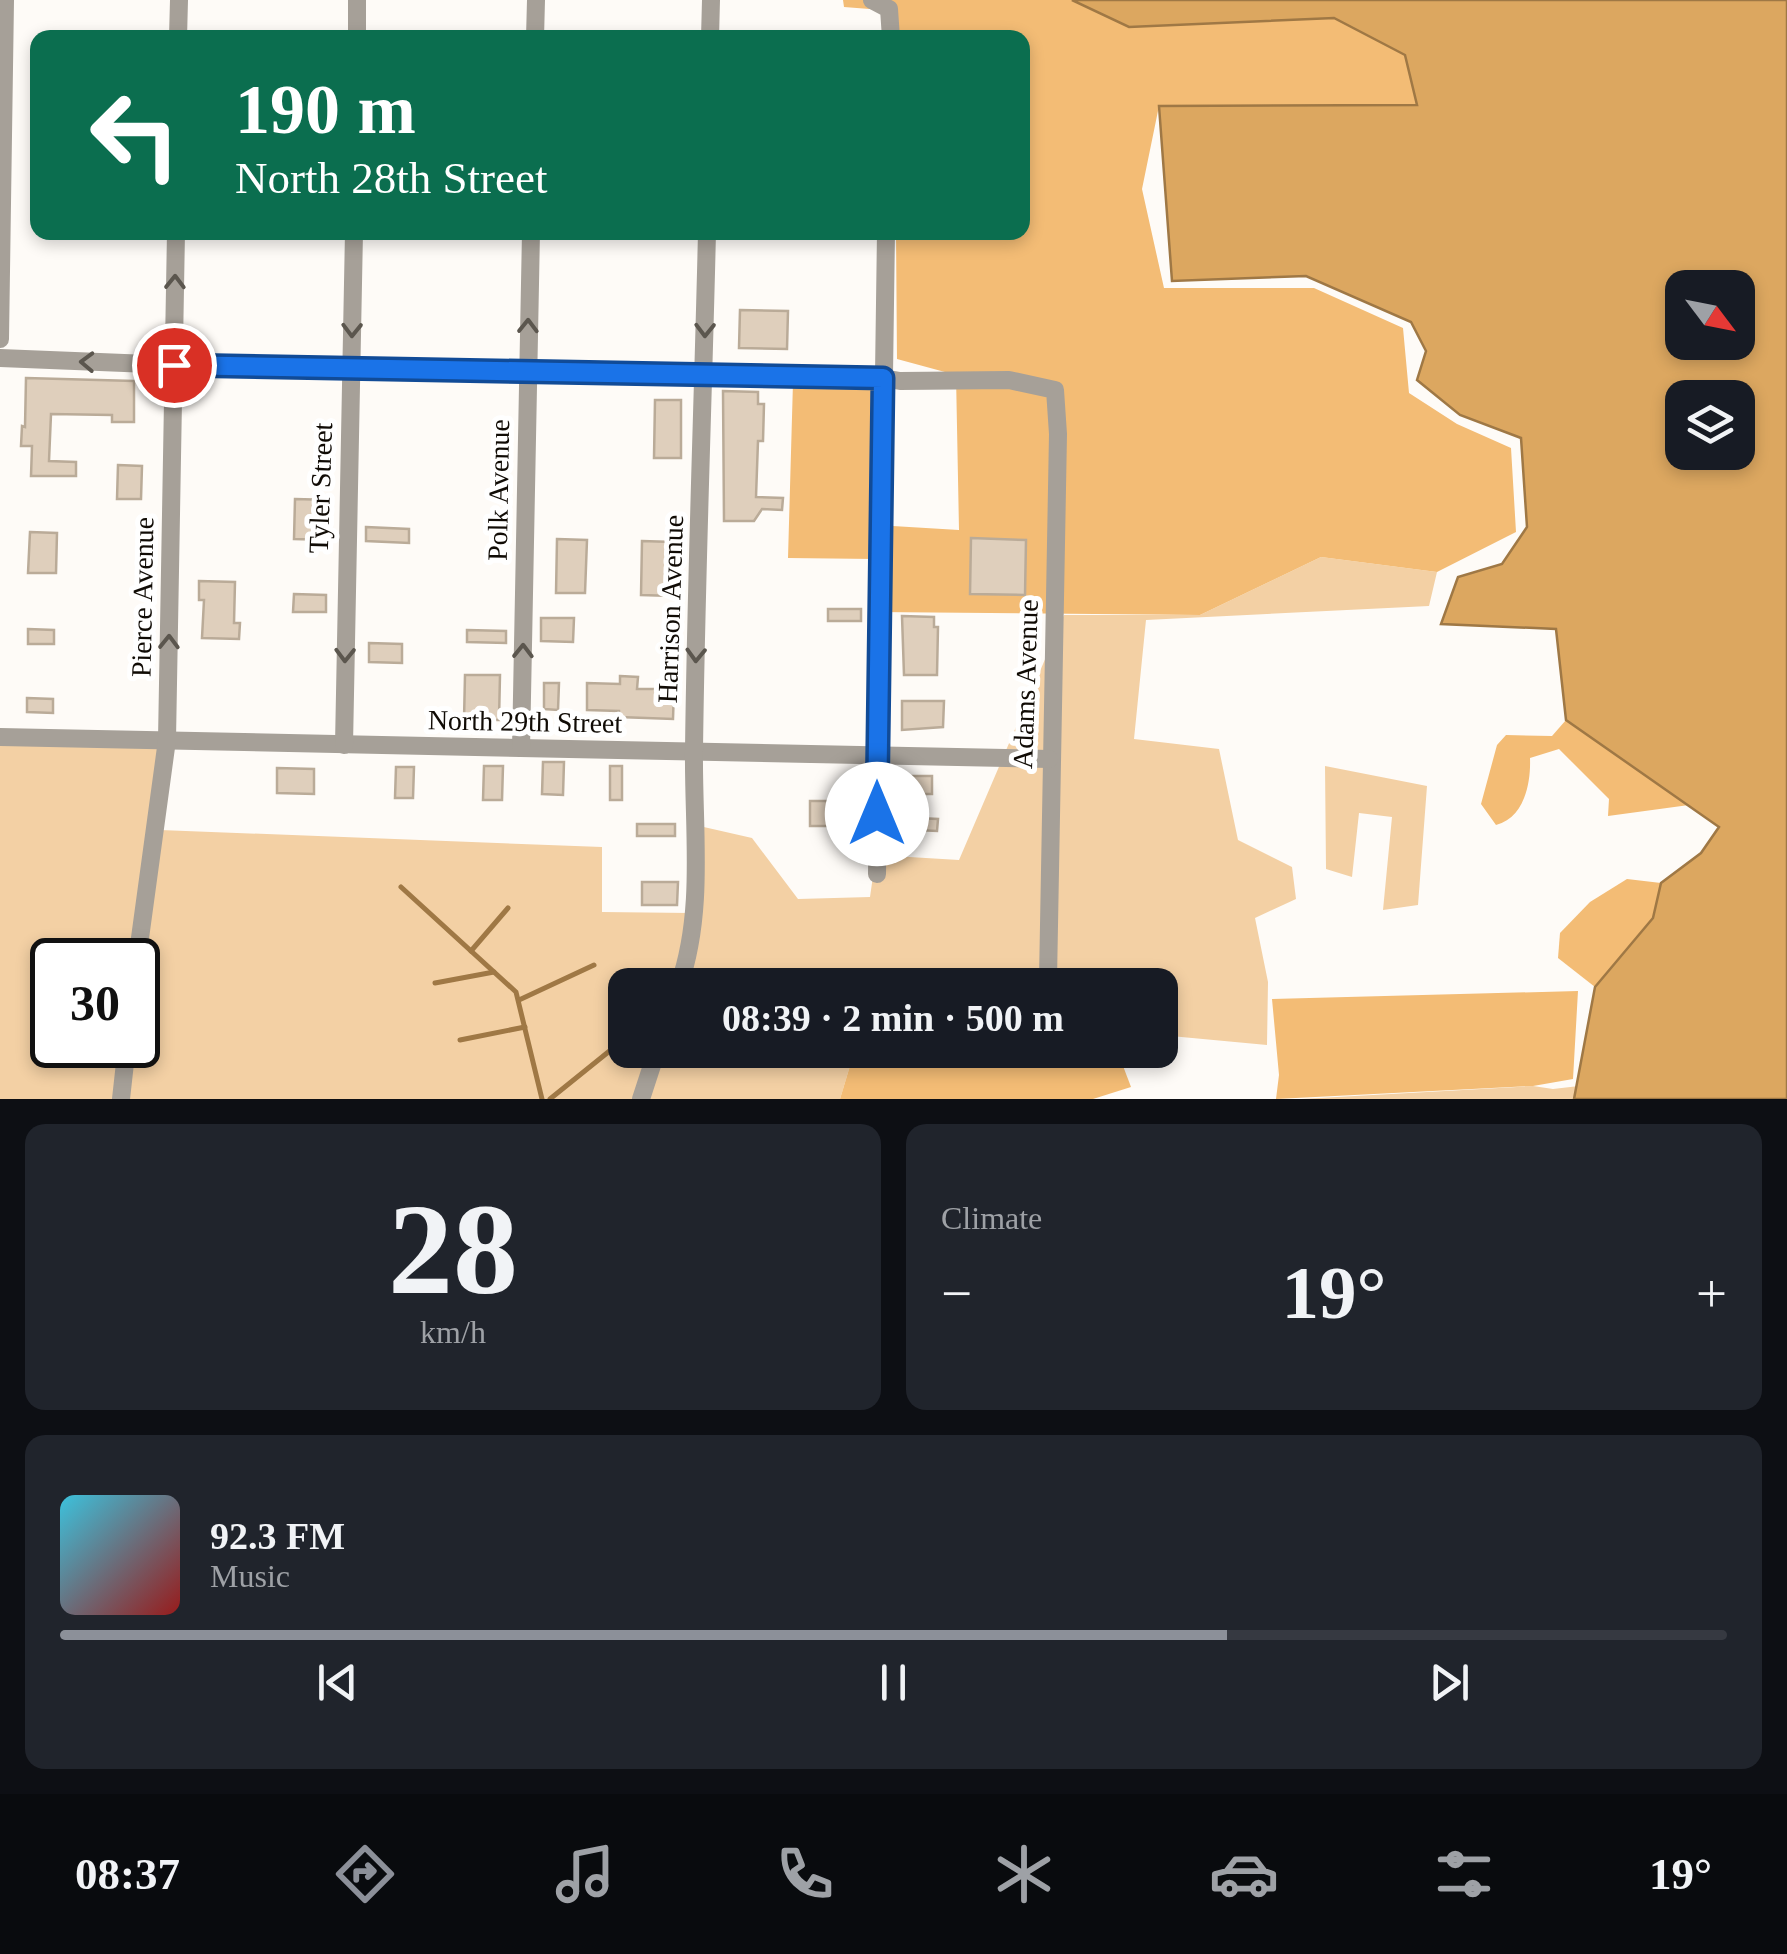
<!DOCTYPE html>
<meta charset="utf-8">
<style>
body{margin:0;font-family:Georgia,serif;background:#20242c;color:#f1f3f6;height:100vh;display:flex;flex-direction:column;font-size:38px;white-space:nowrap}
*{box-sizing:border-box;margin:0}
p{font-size:32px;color:#9ea1a6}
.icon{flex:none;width:55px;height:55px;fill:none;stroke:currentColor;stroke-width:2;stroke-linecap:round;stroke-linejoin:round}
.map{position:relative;height:1099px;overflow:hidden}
.drawer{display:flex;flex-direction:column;gap:25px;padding:25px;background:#0d0f14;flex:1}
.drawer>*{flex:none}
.guide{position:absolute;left:30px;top:30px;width:1000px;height:210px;border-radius:20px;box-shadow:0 5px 15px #0003;background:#0b6e4f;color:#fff;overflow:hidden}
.needle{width:65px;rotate:122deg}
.fabs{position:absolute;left:1665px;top:270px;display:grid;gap:20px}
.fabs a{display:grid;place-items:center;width:90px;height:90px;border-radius:20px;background:#171b24;box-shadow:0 5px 15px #0003;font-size:50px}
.speed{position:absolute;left:30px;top:938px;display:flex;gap:20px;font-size:50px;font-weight:700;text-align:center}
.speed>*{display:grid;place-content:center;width:130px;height:130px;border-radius:50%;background:#171b24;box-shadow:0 5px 15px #0003;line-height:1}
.speed .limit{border:5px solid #111;border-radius:15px;background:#fff;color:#111}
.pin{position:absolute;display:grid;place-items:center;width:85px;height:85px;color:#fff;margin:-42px;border:5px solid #fff;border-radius:50%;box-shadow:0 2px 10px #0007}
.me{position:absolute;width:110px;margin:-55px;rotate:0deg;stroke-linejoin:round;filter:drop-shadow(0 0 8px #0008)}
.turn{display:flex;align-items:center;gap:35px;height:210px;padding:0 40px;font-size:45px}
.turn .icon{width:130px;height:130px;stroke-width:2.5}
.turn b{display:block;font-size:70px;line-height:85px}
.big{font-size:75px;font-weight:700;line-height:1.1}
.drawer .tile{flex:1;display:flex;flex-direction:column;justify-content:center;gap:15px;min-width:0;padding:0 35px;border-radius:20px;background:#20242c}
.drawer .dial{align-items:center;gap:0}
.dial b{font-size:130px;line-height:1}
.song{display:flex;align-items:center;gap:30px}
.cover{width:120px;height:120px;border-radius:15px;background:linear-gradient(135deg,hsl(190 70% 55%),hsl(0 70% 35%))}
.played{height:10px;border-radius:5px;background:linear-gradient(90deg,#8c9099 70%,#363941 70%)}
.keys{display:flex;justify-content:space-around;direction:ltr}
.heat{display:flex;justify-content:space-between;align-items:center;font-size:55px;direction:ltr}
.drawer .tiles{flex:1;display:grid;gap:25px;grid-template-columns:1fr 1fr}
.tile:last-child{grid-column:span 2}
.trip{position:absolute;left:608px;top:968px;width:570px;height:100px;border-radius:20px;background:#171b24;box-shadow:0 5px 15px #0003;font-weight:700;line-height:100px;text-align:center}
.menu{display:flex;height:160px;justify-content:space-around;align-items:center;background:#090b0e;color:#9ea1a6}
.menu .icon{width:70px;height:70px}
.menu .on{color:#8c9099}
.menu b{font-size:45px;color:#f1f3f6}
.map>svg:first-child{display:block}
.green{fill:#f3d0a4;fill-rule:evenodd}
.forest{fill:#f3bc75}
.water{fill:#dca760;stroke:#9f7845;stroke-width:2.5;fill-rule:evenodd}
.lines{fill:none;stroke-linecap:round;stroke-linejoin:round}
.stream{stroke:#9f7845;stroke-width:5}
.building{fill:#dfcfbc;stroke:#baab98;stroke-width:2.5}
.minor{stroke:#a6a098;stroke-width:18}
.oneway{stroke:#5b564e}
.route-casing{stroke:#114b97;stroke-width:25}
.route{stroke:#1a73e8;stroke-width:18}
.labels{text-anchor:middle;stroke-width:10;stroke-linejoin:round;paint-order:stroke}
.street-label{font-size:28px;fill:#100b05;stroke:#fff}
</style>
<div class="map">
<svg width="1787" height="1099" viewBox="0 0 1787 1099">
<rect width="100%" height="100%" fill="#fefbf7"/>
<g class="green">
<path d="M1321 557 1437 572 1429 606 1146 620 1134 739 1219 749 1238 840 1292 867 1296 899 1255 918 1268 982 1267 1045 1160 1035V985H625V1050H908L852 1059 840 1099H0V737L173 742 160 830 602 847V912L690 913 695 825 752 838 798 899 870 897 876 855 959 860 1064 615H1200ZM52 960H138V1045H52Z"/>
<path d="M1325 766 1427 786 1418 905 1383 910 1392 817 1359 813 1352 877 1326 869Z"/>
<path d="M1533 1086 1553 1089 1579 1086 1574 1099H1301Z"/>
</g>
<g class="forest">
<path d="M843 0H1072L1129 27 1334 18 1405 55 1417 105 1159 106 1142 189 1164 288H1314L1403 328 1409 393 1457 424 1511 448 1516 532 1437 572 1321 557 1200 615 876 612 875 559 788 558 793 382 879 384 876 525 959 530 956 375 897 359 896 233 1022 232V38L895 37V11L844 7Z"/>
<path d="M1566 720 1689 805 1608 816 1609 799 1559 749 1530 758C1531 784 1524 818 1496 825L1481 804 1497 745 1506 735 1552 736Z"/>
<path d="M1627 879 1661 883 1653 918 1595 987 1558 958 1560 933 1590 902Z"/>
<path d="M1578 991 1573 1079 1533 1086 1276 1099 1279 1075 1272 999Z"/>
<path d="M908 1050H1117L1131 1087 1093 1099H840L852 1059Z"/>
</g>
<path class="water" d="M1072 0H1787V1099H1574L1595 987 1653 918 1661 883 1701 853 1719 827 1566 720 1556 629 1441 624 1458 577 1502 564 1527 527 1521 438 1460 415 1417 380 1426 351 1411 322 1306 276 1172 281 1159 106 1417 105 1405 55 1334 18 1129 27ZM1682 288H1738V342H1682ZM1682 398H1738V452H1682Z"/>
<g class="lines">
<g class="stream">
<path d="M401 887 516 992 542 1099"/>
<path d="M471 951 508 908"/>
<path d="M435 983 494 972"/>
<path d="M519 1000 594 965"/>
<path d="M460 1040 525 1027"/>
<path d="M550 1099 612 1049 625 1044"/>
</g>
</g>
<g class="building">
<path d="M740 310 788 311 787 349 739 348Z"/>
<path d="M26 378 134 381V422H112V415L51 414 49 461 76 462V476H31L32 446H21L22 426 25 427Z"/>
<path d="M723 391 758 392V404H764L763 441H758L756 497 783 498 782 510 762 509 754 521H724Z"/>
<path d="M655 400H681V458H654Z"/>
<path d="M118 465 142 466 141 499H117Z"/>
<path d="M295 499 331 500 330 540 294 539Z"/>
<path d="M366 527 409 529V543L366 541Z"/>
<path d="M30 532 57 533 56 573H28Z"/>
<path d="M971 538 1026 540 1025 595 970 594Z"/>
<path d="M557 539 587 540 585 593H556Z"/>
<path d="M642 541 673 542 672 596 641 595Z"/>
<path d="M199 581 235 582 234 623H240L239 639 202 638 204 600H199Z"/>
<path d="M294 594 326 595V612H293Z"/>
<rect x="828" y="609" width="33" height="12"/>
<path d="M902 616 934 617V627H938L937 675H904Z"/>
<path d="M541 618H574L573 642 541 641Z"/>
<path d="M28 629 54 630V644H28Z"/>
<path d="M467 630 506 631V643L467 642Z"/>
<path d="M369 643 402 644V663L369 662Z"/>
<path d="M465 675H500L499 720H464Z"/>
<path d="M620 676 638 677 637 689H674L673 719 619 717V711L587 710V683L620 684Z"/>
<path d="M544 683H559L558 710 544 709Z"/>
<path d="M27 698 53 699V713L27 712Z"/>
<path d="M902 701H944L943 727 902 730Z"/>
<path d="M543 762H564L563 795 542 794Z"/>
<path d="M484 766H503L502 800H483Z"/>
<rect x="610" y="766" width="12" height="34"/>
<path d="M396 767H414L413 798H395Z"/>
<path d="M277 768 314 769V794L277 793Z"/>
<rect x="898" y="776" width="34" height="18"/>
<path d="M810 801H828V814L865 815V826H810Z"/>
<path d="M896 817 938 819 937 831 895 829Z"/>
<rect x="637" y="824" width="38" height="12"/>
<path d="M642 882H678L677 905H642Z"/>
</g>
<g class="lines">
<g class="minor">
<path d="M872 0 889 9 891 38"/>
<path d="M178 38 179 0"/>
<path d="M357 38V0"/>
<path d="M535 38 536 0"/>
<path d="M710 38 711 0"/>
<path d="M0 339 5 0"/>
<path d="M0 358 174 365 883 378 900 381 1009 380 1055 390 1058 434 1048 980"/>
<path d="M0 737 1049 759"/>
<path d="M344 745 354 232"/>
<path d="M521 748 531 232"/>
<path d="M877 874 886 232"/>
<path d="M137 960 167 740 176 232"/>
<path d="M679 985C705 911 693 828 694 751 696 578 703 405 707 232"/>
<path d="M121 1099 127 1045"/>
<path d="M641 1099 657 1050"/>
</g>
</g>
<defs><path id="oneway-chevron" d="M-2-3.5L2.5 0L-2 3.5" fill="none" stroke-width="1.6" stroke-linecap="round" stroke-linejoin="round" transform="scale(2.5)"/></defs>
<g class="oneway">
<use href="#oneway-chevron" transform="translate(175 282) rotate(-89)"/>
<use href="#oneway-chevron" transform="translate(528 326) rotate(-89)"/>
<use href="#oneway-chevron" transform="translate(352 330) rotate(91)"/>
<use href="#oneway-chevron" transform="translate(705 330) rotate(91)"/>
<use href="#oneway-chevron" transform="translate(87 362) rotate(-178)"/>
<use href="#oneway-chevron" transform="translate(169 642) rotate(-89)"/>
<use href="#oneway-chevron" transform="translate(523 651) rotate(-89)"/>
<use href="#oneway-chevron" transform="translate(345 655) rotate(91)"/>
<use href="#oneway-chevron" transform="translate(696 655) rotate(92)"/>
</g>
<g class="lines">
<g class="route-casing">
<path id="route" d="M174 365 883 378 877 814"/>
</g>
<use href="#route" class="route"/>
</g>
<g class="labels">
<g class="street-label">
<text transform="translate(320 488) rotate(-88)" y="10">Tyler Street</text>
<text transform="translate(498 490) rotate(-89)" y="10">Polk Avenue</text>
<text transform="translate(142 597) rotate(-89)" y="10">Pierce Avenue</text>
<text transform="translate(670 609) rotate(-88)" y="10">Harrison Avenue</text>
<text transform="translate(1025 684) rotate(-88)" y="10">Adams Avenue</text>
<text transform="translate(525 721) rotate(1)" y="10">North 29th Street</text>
</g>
</g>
</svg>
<div class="fabs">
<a><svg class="needle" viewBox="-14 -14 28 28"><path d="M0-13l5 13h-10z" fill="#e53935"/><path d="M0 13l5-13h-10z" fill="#9ea1a6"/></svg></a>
<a><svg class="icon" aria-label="layers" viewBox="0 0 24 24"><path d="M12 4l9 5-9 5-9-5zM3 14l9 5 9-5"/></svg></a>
</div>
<div class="speed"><div class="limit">30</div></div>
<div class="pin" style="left:174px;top:365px;background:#d93025"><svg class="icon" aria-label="arrive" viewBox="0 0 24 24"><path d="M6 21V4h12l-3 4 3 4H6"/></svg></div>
<svg class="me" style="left:877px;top:814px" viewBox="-20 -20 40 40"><circle r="19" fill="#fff"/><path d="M0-13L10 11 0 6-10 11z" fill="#1a73e8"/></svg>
<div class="trip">08:39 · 2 min · 500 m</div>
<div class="guide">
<div class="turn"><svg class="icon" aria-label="left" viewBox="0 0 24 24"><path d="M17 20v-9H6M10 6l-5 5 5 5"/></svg><div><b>190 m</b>North 28th Street</div></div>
</div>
</div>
<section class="drawer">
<div class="tiles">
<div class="tile dial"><b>28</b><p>km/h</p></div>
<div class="tile"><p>Climate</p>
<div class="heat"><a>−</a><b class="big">19°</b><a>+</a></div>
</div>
<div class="tile">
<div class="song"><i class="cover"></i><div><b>92.3 FM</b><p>Music</p></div></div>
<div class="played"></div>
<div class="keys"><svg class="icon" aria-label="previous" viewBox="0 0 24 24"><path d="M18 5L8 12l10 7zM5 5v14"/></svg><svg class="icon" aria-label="pause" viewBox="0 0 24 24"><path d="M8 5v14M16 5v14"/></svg><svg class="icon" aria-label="next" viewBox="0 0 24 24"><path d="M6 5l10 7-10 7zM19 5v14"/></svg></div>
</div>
</div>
</section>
<nav class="menu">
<b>08:37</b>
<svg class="icon on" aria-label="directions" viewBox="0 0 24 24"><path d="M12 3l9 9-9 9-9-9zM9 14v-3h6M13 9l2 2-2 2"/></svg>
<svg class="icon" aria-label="music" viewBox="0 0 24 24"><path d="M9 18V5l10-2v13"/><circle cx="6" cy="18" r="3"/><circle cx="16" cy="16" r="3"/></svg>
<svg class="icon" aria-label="phone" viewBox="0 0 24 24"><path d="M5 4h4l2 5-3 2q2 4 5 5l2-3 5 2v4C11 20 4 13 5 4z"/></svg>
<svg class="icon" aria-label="climate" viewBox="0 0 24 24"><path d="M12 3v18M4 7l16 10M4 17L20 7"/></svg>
<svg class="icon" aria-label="car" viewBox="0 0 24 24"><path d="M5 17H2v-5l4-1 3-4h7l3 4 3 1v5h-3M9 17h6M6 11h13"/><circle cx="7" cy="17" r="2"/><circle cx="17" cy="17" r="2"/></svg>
<svg class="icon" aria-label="filters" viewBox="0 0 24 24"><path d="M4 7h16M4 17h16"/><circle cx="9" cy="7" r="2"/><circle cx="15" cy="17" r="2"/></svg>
<b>19°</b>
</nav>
